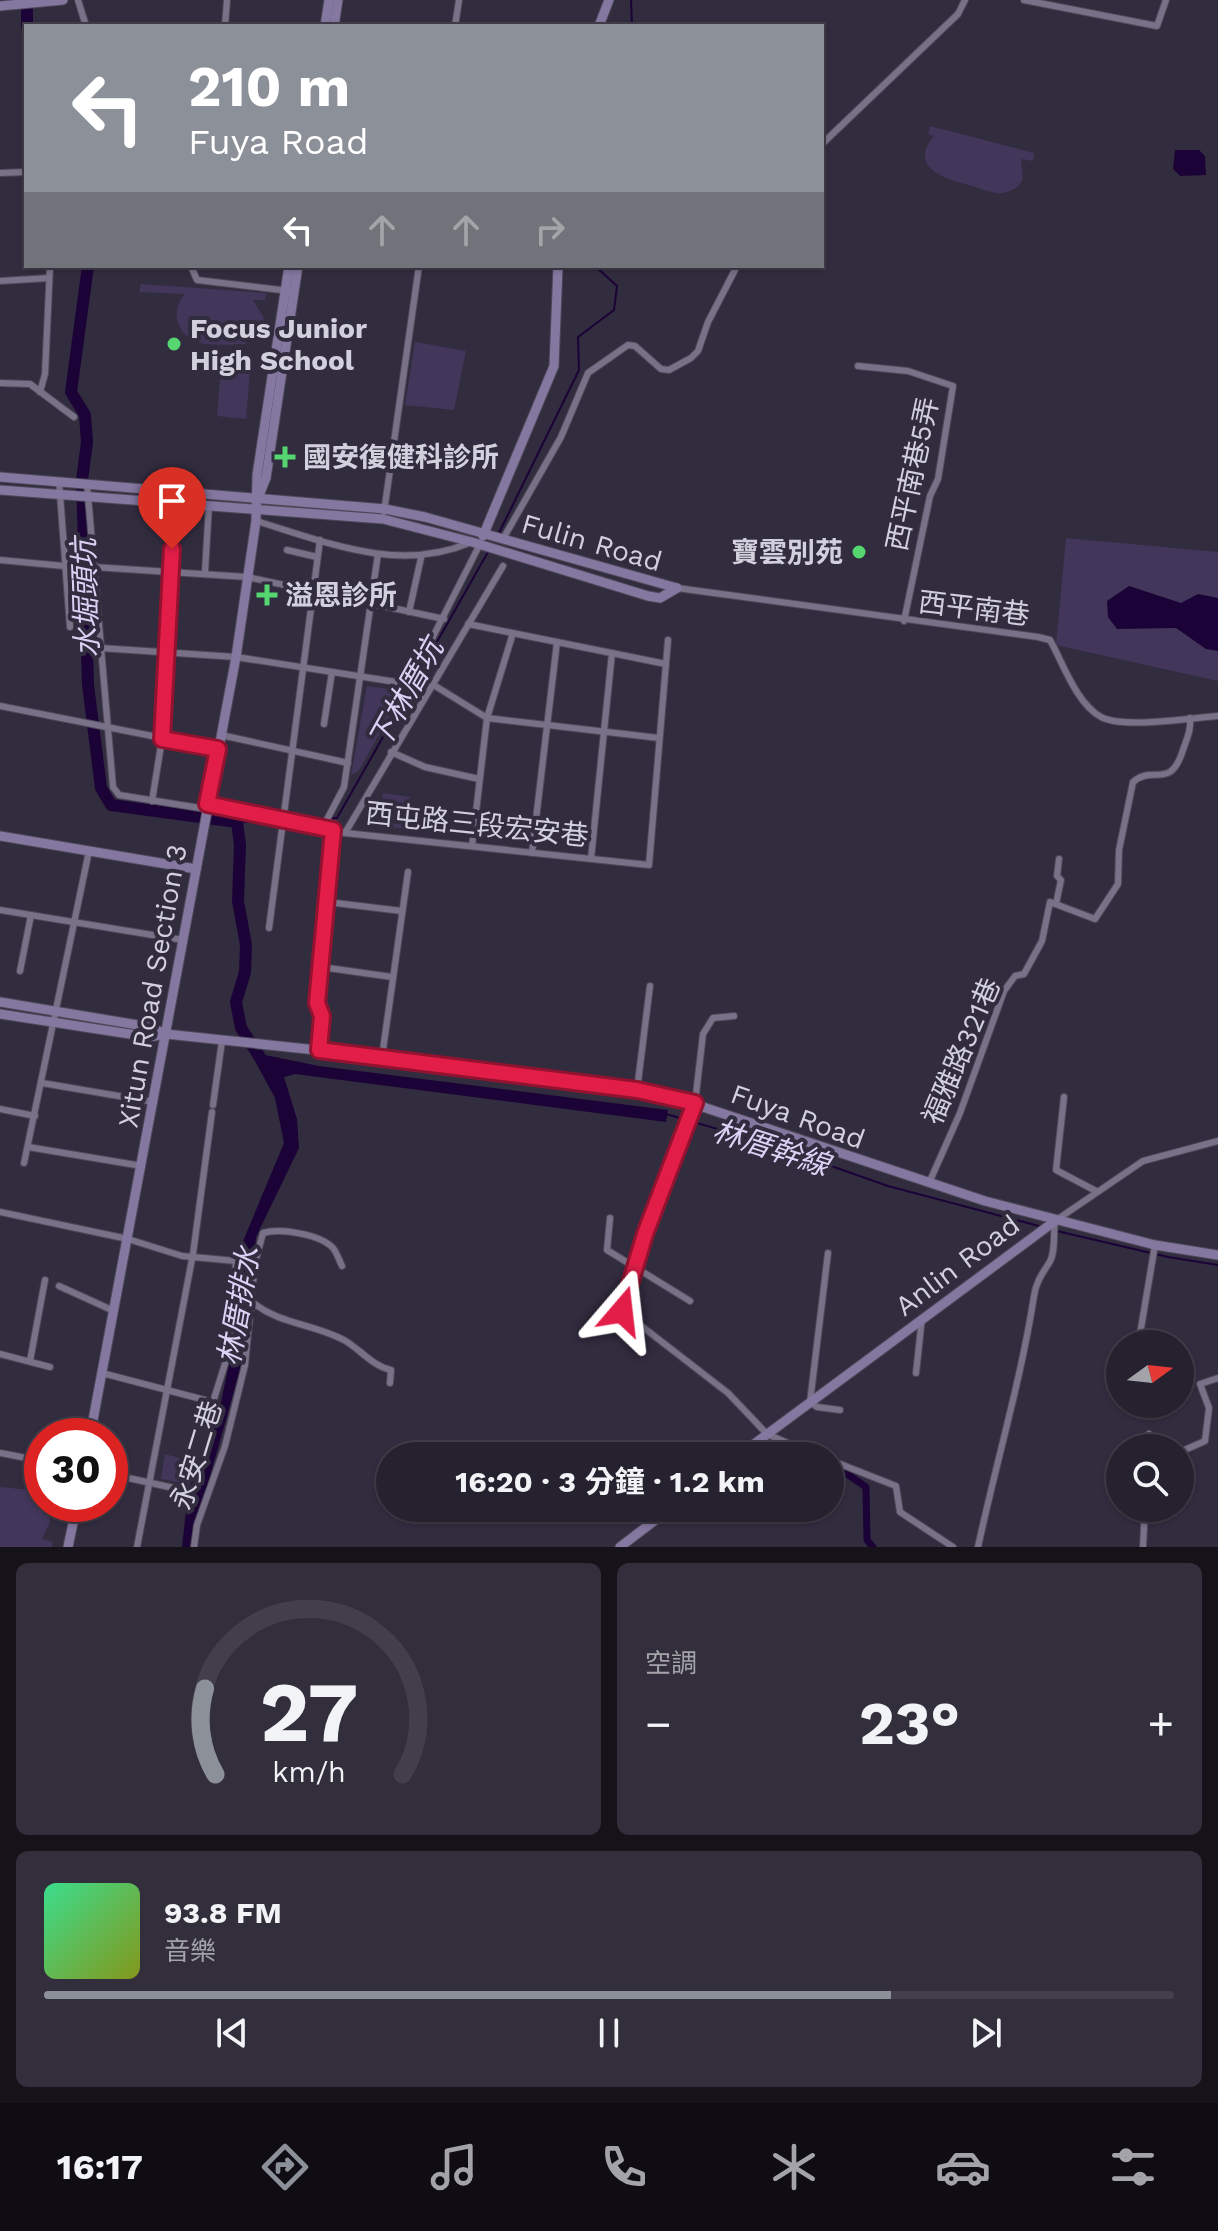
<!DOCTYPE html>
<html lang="zh-TW">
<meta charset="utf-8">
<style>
body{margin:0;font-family:"Work Sans","Noto Sans TC",sans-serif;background:#322e3b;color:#f1f3f6;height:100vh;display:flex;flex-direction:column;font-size:30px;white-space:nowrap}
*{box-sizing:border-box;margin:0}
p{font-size:26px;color:#a4a3aa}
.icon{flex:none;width:44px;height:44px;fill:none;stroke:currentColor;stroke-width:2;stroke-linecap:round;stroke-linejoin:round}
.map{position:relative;height:1547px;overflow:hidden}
.side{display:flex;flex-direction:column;gap:16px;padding:16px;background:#15121a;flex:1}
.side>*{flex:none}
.top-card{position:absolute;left:24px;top:24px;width:800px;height:244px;border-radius:0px;box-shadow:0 2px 6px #0004,0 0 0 2px #423e4b;background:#8c9099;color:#fff;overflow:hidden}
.needle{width:52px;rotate:75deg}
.tools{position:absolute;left:1106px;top:1330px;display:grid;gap:16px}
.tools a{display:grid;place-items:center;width:88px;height:88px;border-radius:50%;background:#26212f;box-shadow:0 2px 6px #0004,0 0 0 2px #423e4b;font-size:40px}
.speed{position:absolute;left:24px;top:1418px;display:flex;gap:16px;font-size:40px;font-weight:700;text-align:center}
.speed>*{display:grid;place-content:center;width:104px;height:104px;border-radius:50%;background:#26212f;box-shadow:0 2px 6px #0004,0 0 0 2px #423e4b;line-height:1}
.speed .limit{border:12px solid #d22;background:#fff;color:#111}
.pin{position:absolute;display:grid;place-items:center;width:68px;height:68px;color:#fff;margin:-82px -34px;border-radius:50% 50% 50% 0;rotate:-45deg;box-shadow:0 0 8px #0007}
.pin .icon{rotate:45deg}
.me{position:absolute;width:88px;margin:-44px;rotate:17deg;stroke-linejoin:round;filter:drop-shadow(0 0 6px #0008)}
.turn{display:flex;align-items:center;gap:28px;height:168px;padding:0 32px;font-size:36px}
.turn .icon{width:104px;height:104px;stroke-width:2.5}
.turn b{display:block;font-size:56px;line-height:68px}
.lanes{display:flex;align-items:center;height:76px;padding:0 32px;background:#0003;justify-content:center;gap:40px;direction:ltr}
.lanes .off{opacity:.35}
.big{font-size:60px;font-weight:700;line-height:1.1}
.side .tile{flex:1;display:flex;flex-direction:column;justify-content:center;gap:12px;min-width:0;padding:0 28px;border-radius:12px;background:#322e3b}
.side .dial{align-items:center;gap:0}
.dial svg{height:208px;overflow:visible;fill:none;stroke:#423e4b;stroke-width:7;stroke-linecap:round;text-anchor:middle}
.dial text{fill:#f1f3f6;stroke:none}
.song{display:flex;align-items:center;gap:24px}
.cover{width:96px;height:96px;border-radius:12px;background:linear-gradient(135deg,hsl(150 70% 55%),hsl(70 70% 35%))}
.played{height:8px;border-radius:4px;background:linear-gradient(90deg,#8c9099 75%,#423e4b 75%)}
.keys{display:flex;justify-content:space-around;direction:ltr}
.heat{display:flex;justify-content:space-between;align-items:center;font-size:44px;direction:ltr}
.side .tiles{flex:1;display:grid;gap:16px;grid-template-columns:1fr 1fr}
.tile:last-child{grid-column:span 2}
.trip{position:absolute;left:376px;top:1442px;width:468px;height:80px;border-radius:40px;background:#26212f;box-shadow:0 2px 6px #0004,0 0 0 2px #423e4b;font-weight:700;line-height:80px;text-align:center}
.tabs{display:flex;height:128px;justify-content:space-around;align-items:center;background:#0f0d13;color:#a4a3aa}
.tabs .icon{width:56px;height:56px}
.tabs .current{color:#8c9099}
.tabs b{font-size:36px;color:#f1f3f6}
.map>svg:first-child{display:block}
.green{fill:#42365a}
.water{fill:#1b0337}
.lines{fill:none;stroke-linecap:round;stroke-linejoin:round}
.stream{stroke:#1b0337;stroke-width:2}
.canal{stroke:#1b0337;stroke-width:7}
.river{stroke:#1b0337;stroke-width:12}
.street-casing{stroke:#4e4959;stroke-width:8}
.secondary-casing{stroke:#4e4959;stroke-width:11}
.street{stroke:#787188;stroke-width:6}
.secondary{stroke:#8477a0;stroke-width:9}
.route-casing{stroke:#92132f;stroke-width:20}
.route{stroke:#e11d48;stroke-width:14}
.poi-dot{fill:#55d671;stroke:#322c3f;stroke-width:3}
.labels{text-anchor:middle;stroke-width:8;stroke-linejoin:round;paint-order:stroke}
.poi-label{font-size:28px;font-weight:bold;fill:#d3d0dd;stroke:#322c3f;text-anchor:start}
.street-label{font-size:28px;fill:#d3d0dd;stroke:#322c3f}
.water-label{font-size:30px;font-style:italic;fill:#dad1f4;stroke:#322c3f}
</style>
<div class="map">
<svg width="1218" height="1547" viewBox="0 0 1218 1547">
<rect width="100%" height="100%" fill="#322c3f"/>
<g class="green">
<path d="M930 126 1034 153 1033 161 1021 159 1023 179C1019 187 1013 191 1003 193 993 194 982 189 972 186 949 180 906 169 934 136L928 134Z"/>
<path d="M141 284 266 293 265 300H253L264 318 245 344C221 344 188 351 178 323 174 312 178 302 185 294L139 292Z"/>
<path d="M415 342 466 351 454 410 405 405Z"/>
<path d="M221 368 250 371 246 419 217 416Z"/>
<path d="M1066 538 1218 552V681L1056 645Z"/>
<path d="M367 686 404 691 358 772 351 775Z"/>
<path d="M383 793 410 797 405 829 379 825Z"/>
<path d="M165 1454 192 1462 184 1483 161 1479Z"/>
<path d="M0 1487 42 1491V1504L47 1506 50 1522 42 1539 53 1542 52 1547H0Z"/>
</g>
<g class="water">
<path d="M1175 150H1199L1205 156 1206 175 1180 176 1173 169Z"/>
<path d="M1129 586 1181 603 1198 594 1218 598V651L1206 649 1176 628 1117 629 1108 617 1107 601Z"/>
<path d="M250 1052 319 1066 668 1110 666 1122 295 1074 284 1077 297 1119 299 1148 256 1237 245 1352 190 1547H182L188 1492 221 1402 236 1331 241 1246 284 1143 275 1098Z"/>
</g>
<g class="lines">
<g class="stream">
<path d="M631 0 632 26"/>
<path d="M499 533 579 370 578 337 614 310 617 286 595 266"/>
<path d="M329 818H337L488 552"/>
<path d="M297 820 323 819"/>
<path d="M237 822 275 821"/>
<path d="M666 1114 766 1143 888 1186 1039 1226"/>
<path d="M1057 1231 1168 1257 1218 1265"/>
</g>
<path class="canal" d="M837 1467 866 1487 867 1540 873 1547"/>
<g class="river">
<path d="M27 26V0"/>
<path d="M88 266 71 392 85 415 87 442 82 480 88 685 101 788 111 805 237 822 240 845 238 901 246 945 245 972 236 1002 241 1028 265 1065"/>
</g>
<g class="street-casing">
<g id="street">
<path d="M78 0 86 26"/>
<path d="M1024 0 1157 26 1166 0"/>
<path d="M225 26 227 0"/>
<path d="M455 26 459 0"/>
<path d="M822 144 958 14 965 0"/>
<path d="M0 173 26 172"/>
<path d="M191 266 197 280 289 291"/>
<path d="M0 281 49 278"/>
<path d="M858 366 908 371 953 386 938 479 930 496 904 621"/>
<path d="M0 383 30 384 74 417"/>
<path d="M40 392 45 374 50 266"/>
<path d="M59 481 70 627"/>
<path d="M87 484 113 787 119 795 206 809"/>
<path d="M384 512 419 266"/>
<path d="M256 521C326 542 398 573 469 543"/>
<path d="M503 539 561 437 588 373 628 345 635 346 661 369 669 370 691 358 698 351 708 322 737 266"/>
<path d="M287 550 317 557"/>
<path d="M0 560 64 566"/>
<path d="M93 567 247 577 444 619"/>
<path d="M205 572 209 505"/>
<path d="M677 588 1038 637 1050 640C1063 663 1076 703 1101 717 1124 729 1191 718 1218 716"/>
<path d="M409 612 421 558"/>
<path d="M468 624 666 664"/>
<path d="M100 648 236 657 409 684 480 544"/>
<path d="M432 684 487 718 659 738"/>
<path d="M0 706 218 749"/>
<path d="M324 724 332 672"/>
<path d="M221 735 348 763"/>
<path d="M391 752 425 767 479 779"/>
<path d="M152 801 162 739 175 503"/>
<path d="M207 804 345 833 649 865 668 640"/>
<path d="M323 827 344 787 378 554"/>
<path d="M345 833 503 566"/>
<path d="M472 846 487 718 513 633"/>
<path d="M532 853 557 642"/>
<path d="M591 859 612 653"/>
<path d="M327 902 402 911"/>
<path d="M1056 904 1061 880 1057 876 1059 859"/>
<path d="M0 910 183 940"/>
<path d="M269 928 320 540"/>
<path d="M321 967 392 977"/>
<path d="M20 971 31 915"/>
<path d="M734 1016 713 1018 703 1034 695 1103 653 1211 622 1311 728 1393 767 1434 817 1456"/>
<path d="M319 1050 322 1016 317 1003 333 830"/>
<path d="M382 1057 408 872"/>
<path d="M42 1083 154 1102"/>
<path d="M637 1090 650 986"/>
<path d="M1064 1097 1056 1170 1096 1191"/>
<path d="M213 1105 222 1041"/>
<path d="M0 1109 35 1116"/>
<path d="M28 1147 142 1166"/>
<path d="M24 1163 89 851"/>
<path d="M929 1183 960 1113 1004 991 1015 976 1024 974 1042 941 1050 902 1095 919 1118 884 1119 850 1133 782C1154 764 1170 791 1183 750 1187 738 1191 731 1190 718"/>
<path d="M0 1212 128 1239 182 1256 236 1261 229 1351 213 1402"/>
<path d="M610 1218 607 1250 690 1301"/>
<path d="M828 1253 810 1402 817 1407 840 1410"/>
<path d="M59 1286 114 1311"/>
<path d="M252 1302C281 1325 312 1323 344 1340 360 1349 372 1366 391 1370L390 1383"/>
<path d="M1147 1344 1139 1340 1155 1245"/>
<path d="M1180 1351 1187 1365"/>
<path d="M0 1354 50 1367"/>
<path d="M30 1361 45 1280"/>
<path d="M102 1373 205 1400"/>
<path d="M916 1373 922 1318"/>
<path d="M1149 1434 1159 1448"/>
<path d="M1180 1452 1205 1441 1209 1408 1200 1384 1218 1378"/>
<path d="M0 1453 42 1461"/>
<path d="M830 1460 896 1486 900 1512 953 1547"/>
<path d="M110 1474 183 1490"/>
<path d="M137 1547 193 1254 212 1112"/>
<path d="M194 1547 197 1525 225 1446 245 1365 255 1263 263 1233C280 1228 320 1234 333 1248 337 1253 339 1260 342 1266"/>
<path d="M978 1547C996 1463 1021 1380 1034 1296 1036 1282 1042 1274 1049 1263 1056 1253 1053 1233 1055 1221L1143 1161 1218 1141"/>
<path d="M1143 1547 1145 1508"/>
</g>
</g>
<g class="secondary-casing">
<g id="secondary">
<path d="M0 6 63 0"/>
<path d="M325 26 329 0"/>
<path d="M334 26 338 0"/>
<path d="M599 26 609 0"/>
<path d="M0 477 385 509 425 517 677 588"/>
<path d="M0 490 383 519 472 542 648 596 660 598 677 588"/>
<path d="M260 493 266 478 298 266"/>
<path d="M483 536 554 366 558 266"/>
<path d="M0 836 196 869"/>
<path d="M0 1002 150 1027 166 1034 382 1057 667 1095 985 1201 1155 1245 1218 1255"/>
<path d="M0 1014 149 1037 166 1034"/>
<path d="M90 1436 236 657 256 521 257 475 289 266"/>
<path d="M738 1456 1055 1221"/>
<path d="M68 1547 77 1504"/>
<path d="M620 1547 671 1508"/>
</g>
</g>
<use href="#street" class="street"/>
<use href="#secondary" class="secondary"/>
</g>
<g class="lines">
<g class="route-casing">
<path id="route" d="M172 549 162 739 218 749 207 804 333 830 317 1003 322 1016 319 1050 637 1090 695 1103 645 1234 622 1311"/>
</g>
<use href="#route" class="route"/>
</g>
<g class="poi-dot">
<circle cx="174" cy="344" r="8"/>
<path d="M281 445h8v8h8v8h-8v8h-8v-8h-8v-8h8z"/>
<circle cx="859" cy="552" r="8"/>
<path d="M263 583h8v8h8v8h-8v8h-8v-8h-8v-8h8z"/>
</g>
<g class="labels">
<g class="poi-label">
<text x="190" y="338">Focus Junior<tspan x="190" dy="32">High School</tspan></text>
<text x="303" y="467">國安復健科診所</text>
<text x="843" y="562" text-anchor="end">寶雲別苑</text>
<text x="285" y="605">溢恩診所</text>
</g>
<g class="street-label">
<text transform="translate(912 474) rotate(-78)" y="10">西平南巷5弄</text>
<text transform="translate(592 542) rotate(16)" y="10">Fulin Road</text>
<text transform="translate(974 608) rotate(7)" y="10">西平南巷</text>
<text transform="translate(477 824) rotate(6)" y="10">西屯路三段宏安巷</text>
<text transform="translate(152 986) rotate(-80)" y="10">Xitun Road Section 3</text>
<text transform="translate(961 1051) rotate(-67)" y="10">福雅路321巷</text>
<text transform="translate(798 1116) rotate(20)" y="10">Fuya Road</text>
<text transform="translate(957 1265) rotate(-37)" y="10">Anlin Road</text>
<text transform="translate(196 1455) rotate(-73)" y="10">永安二巷</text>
</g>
<g class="water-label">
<text transform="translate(86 598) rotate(-92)" y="10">水堀頭坑</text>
<text transform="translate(406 694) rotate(-61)" y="10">下林厝坑</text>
<text transform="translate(771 1148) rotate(18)" y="10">林厝幹線</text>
<text transform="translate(239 1306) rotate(-80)" y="10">林厝排水</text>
</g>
</g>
</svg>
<div class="tools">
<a><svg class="needle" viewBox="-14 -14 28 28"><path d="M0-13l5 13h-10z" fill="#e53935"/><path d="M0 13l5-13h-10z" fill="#a4a3aa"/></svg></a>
<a><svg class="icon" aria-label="search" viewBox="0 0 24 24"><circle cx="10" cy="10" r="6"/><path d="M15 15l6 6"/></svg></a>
</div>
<div class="speed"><div class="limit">30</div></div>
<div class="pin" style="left:172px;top:549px;background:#d93025"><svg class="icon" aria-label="arrive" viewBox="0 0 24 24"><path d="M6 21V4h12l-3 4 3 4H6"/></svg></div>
<svg class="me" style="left:622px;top:1311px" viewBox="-20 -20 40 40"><path d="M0-17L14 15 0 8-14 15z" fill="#e11d48" stroke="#fff" stroke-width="4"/></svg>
<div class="trip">16:20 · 3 分鐘 · 1.2 km</div>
<div class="top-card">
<div class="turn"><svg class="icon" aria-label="left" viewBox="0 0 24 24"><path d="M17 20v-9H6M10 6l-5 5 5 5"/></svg><div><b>210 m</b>Fuya Road</div></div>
<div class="lanes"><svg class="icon" aria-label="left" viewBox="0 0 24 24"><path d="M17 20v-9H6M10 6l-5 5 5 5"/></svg><svg class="icon off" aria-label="ahead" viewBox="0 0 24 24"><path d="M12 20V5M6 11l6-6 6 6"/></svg><svg class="icon off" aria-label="ahead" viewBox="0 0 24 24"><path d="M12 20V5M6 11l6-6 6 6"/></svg><svg class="icon off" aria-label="right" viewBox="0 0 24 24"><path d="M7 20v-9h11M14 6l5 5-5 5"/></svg></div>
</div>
</div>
<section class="side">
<div class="tiles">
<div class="tile dial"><svg viewBox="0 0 100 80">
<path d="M14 69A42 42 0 1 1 86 69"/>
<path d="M14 69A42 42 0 0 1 10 36" stroke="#8c9099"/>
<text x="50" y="56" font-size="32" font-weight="700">27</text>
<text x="50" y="72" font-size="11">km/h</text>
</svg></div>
<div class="tile"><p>空調</p>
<div class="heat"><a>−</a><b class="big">23°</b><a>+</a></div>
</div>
<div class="tile">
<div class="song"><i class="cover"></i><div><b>93.8 FM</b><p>音樂</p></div></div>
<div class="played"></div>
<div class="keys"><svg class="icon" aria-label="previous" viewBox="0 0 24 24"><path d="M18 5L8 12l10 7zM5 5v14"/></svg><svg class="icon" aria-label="pause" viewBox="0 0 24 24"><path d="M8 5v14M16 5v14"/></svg><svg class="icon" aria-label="next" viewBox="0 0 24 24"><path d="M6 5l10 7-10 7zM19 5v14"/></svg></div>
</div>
</div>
</section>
<nav class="tabs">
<b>16:17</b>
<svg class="icon current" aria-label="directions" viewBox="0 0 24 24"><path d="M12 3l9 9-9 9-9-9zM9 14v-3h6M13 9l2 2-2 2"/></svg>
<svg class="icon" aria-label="music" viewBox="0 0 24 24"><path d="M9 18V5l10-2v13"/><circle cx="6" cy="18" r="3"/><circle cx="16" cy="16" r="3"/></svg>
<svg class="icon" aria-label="phone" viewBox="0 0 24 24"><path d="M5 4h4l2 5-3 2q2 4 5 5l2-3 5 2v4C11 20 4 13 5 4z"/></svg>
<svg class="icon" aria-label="climate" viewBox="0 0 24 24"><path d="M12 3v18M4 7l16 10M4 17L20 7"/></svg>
<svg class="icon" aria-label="car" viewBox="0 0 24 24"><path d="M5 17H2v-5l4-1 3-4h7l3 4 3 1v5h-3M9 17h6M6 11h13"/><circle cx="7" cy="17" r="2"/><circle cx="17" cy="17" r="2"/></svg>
<svg class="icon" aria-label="filters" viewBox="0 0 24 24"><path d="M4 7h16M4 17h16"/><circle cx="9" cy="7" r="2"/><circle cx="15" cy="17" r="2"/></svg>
</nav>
